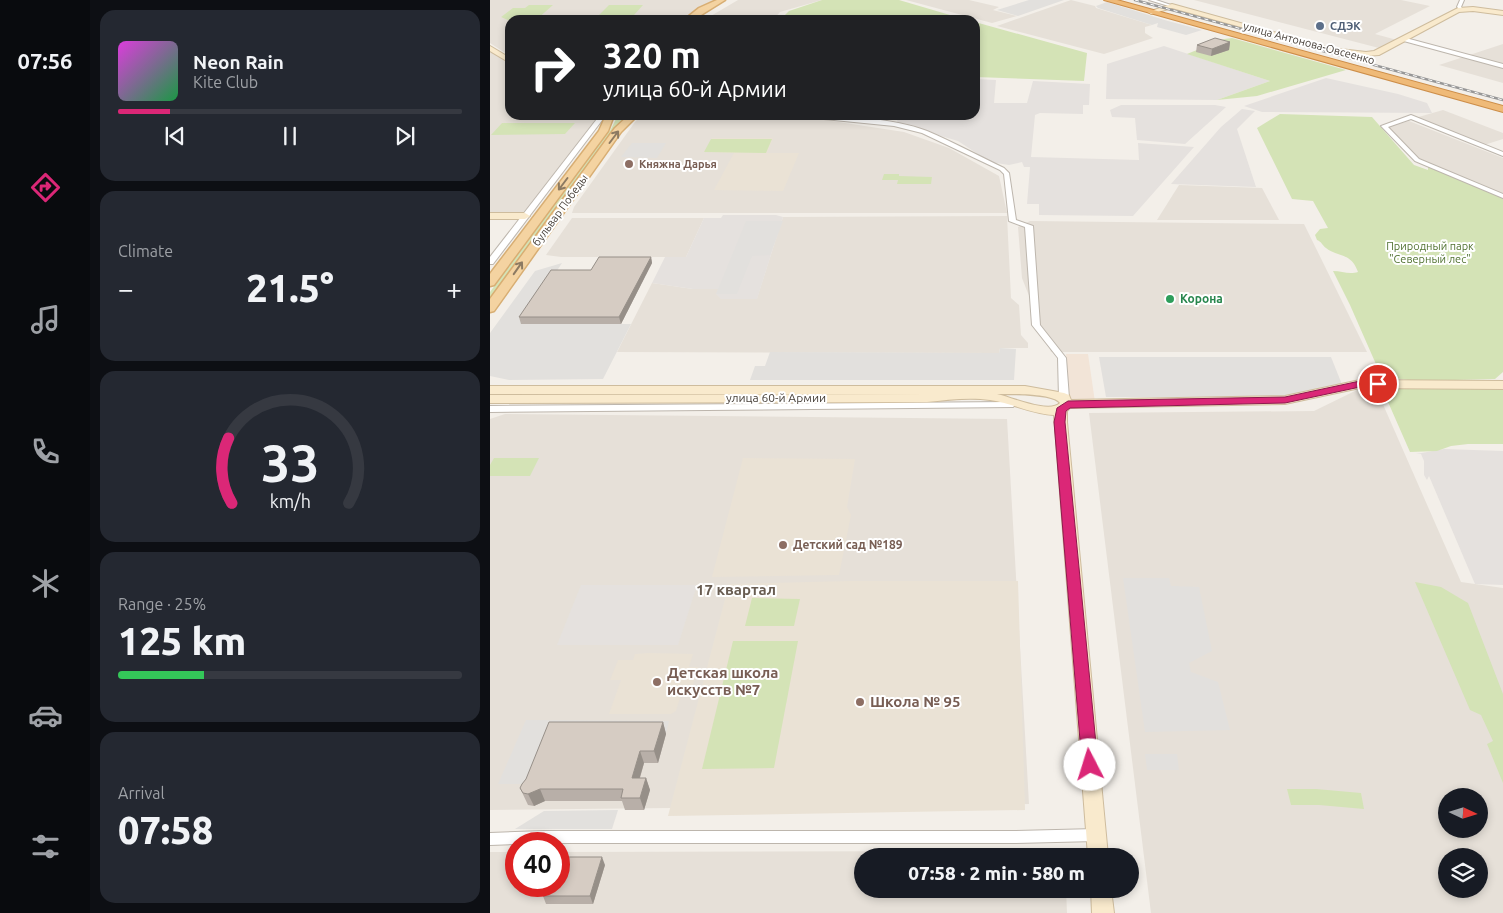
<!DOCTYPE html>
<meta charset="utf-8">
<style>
body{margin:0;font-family:Ubuntu,sans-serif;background:#242831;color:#f1f3f6;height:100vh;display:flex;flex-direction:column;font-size:19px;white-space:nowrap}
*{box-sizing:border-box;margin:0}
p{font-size:16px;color:#9ea1a6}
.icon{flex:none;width:28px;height:28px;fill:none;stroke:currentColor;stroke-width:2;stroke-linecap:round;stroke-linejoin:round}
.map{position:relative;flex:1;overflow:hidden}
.drawer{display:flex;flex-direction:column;gap:10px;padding:10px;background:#0d0f14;width:400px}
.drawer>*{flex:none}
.top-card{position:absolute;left:15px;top:15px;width:475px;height:105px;border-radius:15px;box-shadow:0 2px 8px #0003;background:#202124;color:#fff;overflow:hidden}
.needle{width:32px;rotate:94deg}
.fabs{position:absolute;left:948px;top:788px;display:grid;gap:10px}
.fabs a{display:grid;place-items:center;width:50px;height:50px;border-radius:50%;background:#171b24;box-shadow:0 2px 8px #0003;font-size:25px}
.speed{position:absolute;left:15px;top:832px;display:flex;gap:10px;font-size:25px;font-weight:700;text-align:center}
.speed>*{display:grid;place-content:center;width:65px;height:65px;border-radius:50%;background:#171b24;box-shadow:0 2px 8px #0003;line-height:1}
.speed .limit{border:8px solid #d22;background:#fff;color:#111}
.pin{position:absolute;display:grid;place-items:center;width:42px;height:42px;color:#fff;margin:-21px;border:2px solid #fff;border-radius:50%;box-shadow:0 1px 5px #0007}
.me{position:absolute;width:55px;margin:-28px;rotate:355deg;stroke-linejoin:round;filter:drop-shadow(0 0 4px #0008)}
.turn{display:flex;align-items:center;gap:18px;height:105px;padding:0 15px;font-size:22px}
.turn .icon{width:65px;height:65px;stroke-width:2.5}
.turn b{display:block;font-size:35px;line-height:42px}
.big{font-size:38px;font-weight:800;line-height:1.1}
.drawer .tile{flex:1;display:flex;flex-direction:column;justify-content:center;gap:8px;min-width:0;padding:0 18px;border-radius:15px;background:#242831}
.drawer .dial{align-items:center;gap:0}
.dial svg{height:130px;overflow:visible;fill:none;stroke:#363941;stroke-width:7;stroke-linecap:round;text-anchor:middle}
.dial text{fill:#f1f3f6;stroke:none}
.song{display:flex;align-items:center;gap:15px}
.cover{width:60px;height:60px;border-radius:8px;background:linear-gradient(135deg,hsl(300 70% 55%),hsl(140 70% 35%))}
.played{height:5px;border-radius:2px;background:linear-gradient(90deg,#db2777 15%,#363941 15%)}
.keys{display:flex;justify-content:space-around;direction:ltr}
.heat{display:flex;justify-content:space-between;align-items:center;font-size:28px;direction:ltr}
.charge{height:8px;border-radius:4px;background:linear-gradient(90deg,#34c759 25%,#363941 0)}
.trip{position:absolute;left:364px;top:848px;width:285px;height:50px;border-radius:25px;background:#171b24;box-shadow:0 2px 8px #0003;font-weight:800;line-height:50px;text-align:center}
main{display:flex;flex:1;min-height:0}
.menu{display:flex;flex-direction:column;width:90px;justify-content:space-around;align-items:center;background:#090b0e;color:#9ea1a6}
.menu .icon{width:35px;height:35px}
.menu .on{color:#db2777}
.menu b{font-size:22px;color:#f1f3f6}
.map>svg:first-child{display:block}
.residential{fill:#e6e0d8;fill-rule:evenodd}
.commercial{fill:#f2e4d7}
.industrial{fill:#e5e1de}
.education{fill:#eae2d5}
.green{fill:#d4e3b6}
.parking{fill:#e2e0dd}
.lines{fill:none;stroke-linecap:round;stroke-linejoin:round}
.street-casing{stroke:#bdb6ad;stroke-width:2}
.secondary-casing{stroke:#cebc9d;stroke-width:2}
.primary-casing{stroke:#d8ae73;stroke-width:3}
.highway-casing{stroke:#cd8e49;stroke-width:2}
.street{fill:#fff;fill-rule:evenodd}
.secondary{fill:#f9eacd;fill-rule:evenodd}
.primary{fill:#f4d3a1;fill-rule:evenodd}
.highway{fill:#efba78;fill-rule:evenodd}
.rail-casing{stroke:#979797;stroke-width:2.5}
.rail{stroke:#fff;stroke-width:1;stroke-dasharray:4;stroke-linecap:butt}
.wall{fill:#b8afa8}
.shaded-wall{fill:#968f88}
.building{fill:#d6ccc3;stroke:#968f88}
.oneway{stroke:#8c7a62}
.route{fill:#db2777;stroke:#8e194d}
.service-dot{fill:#5c6f8a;stroke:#fff;stroke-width:2}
.education-dot{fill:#8d6e63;stroke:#fff;stroke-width:2}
.leisure-dot{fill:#2e9e5b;stroke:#fff;stroke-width:2}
.labels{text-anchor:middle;stroke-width:4;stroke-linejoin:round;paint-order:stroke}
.far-service-label{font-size:11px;font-weight:bold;fill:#4e5e75;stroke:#fff;text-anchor:start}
.far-street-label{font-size:11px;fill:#463f38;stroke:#fff}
.far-education-label{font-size:11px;font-weight:bold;fill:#785e54;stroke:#fff;text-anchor:start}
.far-park-label{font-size:11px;fill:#517231;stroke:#fff}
.leisure-label{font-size:12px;font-weight:bold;fill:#27864d;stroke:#fff;text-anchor:start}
.street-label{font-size:12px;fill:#463f38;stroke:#fff}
.education-label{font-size:12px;font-weight:bold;fill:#785e54;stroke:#fff;text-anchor:start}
.quarter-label{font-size:15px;font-weight:bold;fill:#685c51;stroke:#fff}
.near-education-label{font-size:15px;font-weight:bold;fill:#785e54;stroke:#fff;text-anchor:start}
</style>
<main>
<nav class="menu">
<b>07:56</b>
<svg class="icon on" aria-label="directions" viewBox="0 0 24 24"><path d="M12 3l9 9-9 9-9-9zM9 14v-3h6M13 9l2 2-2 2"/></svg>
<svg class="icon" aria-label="music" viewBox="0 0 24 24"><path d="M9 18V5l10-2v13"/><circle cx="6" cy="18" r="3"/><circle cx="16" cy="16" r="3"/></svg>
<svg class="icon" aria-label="phone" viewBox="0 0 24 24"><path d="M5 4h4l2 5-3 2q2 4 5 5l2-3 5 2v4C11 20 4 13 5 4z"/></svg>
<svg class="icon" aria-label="climate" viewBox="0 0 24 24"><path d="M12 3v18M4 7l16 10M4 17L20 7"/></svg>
<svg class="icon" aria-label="car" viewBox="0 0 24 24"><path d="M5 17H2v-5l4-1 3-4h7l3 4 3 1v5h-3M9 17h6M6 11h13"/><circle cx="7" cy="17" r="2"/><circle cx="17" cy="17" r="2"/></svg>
<svg class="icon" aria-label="filters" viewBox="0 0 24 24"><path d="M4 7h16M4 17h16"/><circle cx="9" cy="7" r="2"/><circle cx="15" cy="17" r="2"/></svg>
</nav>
<section class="drawer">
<div class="tile">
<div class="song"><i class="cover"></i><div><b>Neon Rain</b><p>Kite Club</p></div></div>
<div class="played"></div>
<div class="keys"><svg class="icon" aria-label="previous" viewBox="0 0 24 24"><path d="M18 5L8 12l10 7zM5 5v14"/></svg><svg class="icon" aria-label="pause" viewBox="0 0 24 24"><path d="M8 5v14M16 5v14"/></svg><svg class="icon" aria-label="next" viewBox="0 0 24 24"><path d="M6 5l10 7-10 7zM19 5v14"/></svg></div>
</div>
<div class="tile"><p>Climate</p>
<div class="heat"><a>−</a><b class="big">21.5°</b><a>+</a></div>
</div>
<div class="tile dial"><svg viewBox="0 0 100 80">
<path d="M14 69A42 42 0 1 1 86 69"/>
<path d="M14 69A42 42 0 0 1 12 29" stroke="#db2777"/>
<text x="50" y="56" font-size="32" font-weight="700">33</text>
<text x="50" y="72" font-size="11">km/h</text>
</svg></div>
<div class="tile"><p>Range · 25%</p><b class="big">125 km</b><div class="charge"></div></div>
<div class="tile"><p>Arrival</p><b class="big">07:58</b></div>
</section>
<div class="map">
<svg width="1013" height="913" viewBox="0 0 1013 913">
<rect width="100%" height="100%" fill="#f3efe9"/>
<g class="residential">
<path d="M0 0H232L198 20H20V56L0 43Z"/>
<path d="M248 0H332L290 12 283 20H214Z"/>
<path d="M416 0H479L509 7 503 10 527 16 502 23Z"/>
<path d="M581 0 605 6 606 8 662 25 655 27V33L663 38 614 54 507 26Z"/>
<path d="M704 0H911L940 6 885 34 907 40 889 48Z"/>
<path d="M1013 44V83L949 65Z"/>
<path d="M0 48 20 61V115H113L35 216H0Z"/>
<path d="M953 110 1013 133V139L994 145 925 118Z"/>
<path d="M152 115H303L414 132 459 148 509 176 517 213H82L84 207 145 122Z"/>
<path d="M919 121 1013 158V195L926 157 898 127Z"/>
<path d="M689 185 772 188 789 220H667Z"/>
<path d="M517 216 521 298 529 305 531 335 538 343V348H510L509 353 127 352 162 283 203 289H228L232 299 267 298 293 217Z"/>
<path d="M82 218H214L196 257H71L56 255Z"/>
<path d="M540 221 814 224 877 352H561L532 278 528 227Z"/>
<path d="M869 389 888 393 971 582 1013 588V913H661L599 413 824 411ZM956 796H989V829H956ZM956 856H989V889H956Z"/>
<path d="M15 414 517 419 539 804 0 810V419Z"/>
<path d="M575 851V856H372V889H576L577 913H0V852H26V886H69V852Z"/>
</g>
<path class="commercial" d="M576 354H598L605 402H580Z"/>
<g class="industrial">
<path d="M674 46 780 81 727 100 616 99 617 64Z"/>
<path d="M836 78 908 94 937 103 942 113 772 112 754 106Z"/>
<path d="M485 79 506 80 504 103H537L543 81 600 84 599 105H593V114L550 113 545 115 541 157 649 160 648 143 704 147 643 216 549 215V204H537L540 167H534L532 162 519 165 500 162 468 141 407 123 408 115H485Z"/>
<path d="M631 105H725L736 107 695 144 647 140 645 118 622 117 620 110Z"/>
<path d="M752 109 765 111 747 129 766 187 681 184 731 127Z"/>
<path d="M233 215H286L293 217 267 299H231L226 294 228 289H203L162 283 175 257H196L214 218H231Z"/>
<path d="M954 449 1013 451V585L985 584 939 476 937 480 934 475V461L931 454H926Z"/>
<path d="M91 585H207L188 645H67Z"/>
</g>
<g class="education">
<path d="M222 138H283L277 153H309L293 191 224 190 244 153 214 152Z"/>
<path d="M253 458 365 459 357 507 361 515 349 575 222 577Z"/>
<path d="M360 581H528L535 810 178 816 239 584Z"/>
<path d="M159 653 203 654 199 667H208L203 685H194L186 711 181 714H119L131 680H120L128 660H143L145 654Z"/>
</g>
<g class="green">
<path d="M332 0H409L477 20H290L299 11Z"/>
<path d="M39 5H63L46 20 20 21 11 17 23 8H35Z"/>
<path d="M119 5H153L144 15H121L116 20H93L107 17Z"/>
<path d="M485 22 597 53 594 81 485 77Z"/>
<path d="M742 38 856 70 767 96 727 100 780 81 697 54 734 39Z"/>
<path d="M790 114 882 117 924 165 938 170V165L1013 196V372L1005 379 925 381 904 378 896 371H889L860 305 843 271C852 271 859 275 868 272 861 252 849 258 836 248 832 245 832 242 827 240L825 235 830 229 838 228 823 201 802 199 767 128Z"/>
<path d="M128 115H139L124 130 0 300V292L121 129Z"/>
<path d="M12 123H85L75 134 1 135Z"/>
<path d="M221 139H282L276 153 214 152Z"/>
<path d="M394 174H409V176L442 177 441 184H407L408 180H392Z"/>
<path d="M891 386 1013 388V444H978L961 446 947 451 920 452Z"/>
<path d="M4 458H49L40 476H0V465Z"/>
<path d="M925 582 951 587 978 603 1013 694V783L997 744 1003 741 991 715 980 710Z"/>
<path d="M262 598 310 599 304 626H255Z"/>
<path d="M243 641H308L284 768 212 769Z"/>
<path d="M797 789H826L871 793 874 809 829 805H801Z"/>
</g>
<g class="parking">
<path d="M539 0H574L528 16 507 10Z"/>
<path d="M617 2 678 21 712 30 696 35 667 27 668 23 662 25 608 8 606 6Z"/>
<path d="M142 143H176L167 158 131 157Z"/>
<path d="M256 221H293L280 255 262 256 247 294H226Z"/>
<path d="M72 263 32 324H141L113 379 19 380 0 376V333L45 271Z"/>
<path d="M510 348 526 349 524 380H260L265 366H275L280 352 509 353Z"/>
<path d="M609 357H841L853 387 812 398 616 397Z"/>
<path d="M633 578H679L681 586 709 587 722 651 699 663 701 672 728 682 740 730 655 732Z"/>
<path d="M36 720 179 721 176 733 37 784H8Z"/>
<path d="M655 754H687L689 770H657Z"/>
<path d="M128 810 122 829H25L54 811Z"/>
</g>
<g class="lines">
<g class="street-casing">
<g id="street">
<path d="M659 0H666L684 6 682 7Z"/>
<path d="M970 0H974L971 7 973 9 971 10 967 7Z"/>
<path d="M912 37 1013 64V68L910 40Z"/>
<path d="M110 115H116L3 264H0V257Z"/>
<path d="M311 115C347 115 404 118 437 131 463 142 489 156 514 168L519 173 526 220 543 226 550 325 576 358 579 398 577 400H571L569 398 568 358 542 325 535 227 519 221 514 174 510 170 432 133 404 126 314 117Z"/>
<path d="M921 115 1013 152V156L921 119 898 127 929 159 1013 194V198L925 161 891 126Z"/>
<path d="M520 402 525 405 523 407 0 412V406Z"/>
<path d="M606 829 611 830 613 835 611 840 606 841 526 843H54L0 845V833L54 831H526Z"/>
</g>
</g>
<g class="secondary-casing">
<g id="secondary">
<path d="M682 4 841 48 876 52 884 51 968 8 983 7 1013 11V15L983 11 969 12 889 55 876 56 838 51 682 8 661 14 658 12Z"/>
<path d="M0 46 20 58V63L0 51Z"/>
<path d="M0 213H35L40 216 35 219H0Z"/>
<path d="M870 380 1013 381V389L870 388 795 404 580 408 577 411V422L618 856H598L564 415C541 414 522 403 500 400 479 397 457 400 437 402L0 403V395L441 394H0V386H535L574 393 579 395 581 400 795 396ZM507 394C520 394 563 393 570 403 559 414 521 397 507 394Z"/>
<path d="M601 889H621L624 913H602Z"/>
</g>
</g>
<g class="primary-casing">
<g id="primary">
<path d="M227 0H235L203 20H194L209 8Z"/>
<path d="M116 115H124L118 131 4 285 0 286V274L109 131Z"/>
<path d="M139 115H148L131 132 4 311 0 312V299L125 128Z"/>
</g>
</g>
<g class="highway-casing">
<path id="highway" d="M614 0H627L1013 106V112Z"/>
</g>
<use href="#street" class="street"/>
<use href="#secondary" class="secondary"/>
<use href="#primary" class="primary"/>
<use href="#highway" class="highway"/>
<g class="rail-casing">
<path id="rail" d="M645 0 1013 100"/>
</g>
<use href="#rail" class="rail"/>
</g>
<g class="wall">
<path d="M740 42 739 50 721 56 706 52 707 45Z"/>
<path d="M161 257 162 263 131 324H31L29 317 101 270Z"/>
<path d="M173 722 176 734 168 763H154L150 778H156L160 790 154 810H135L132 801H55L44 806 38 805 30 788Z"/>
<path d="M115 865 103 904H56L53 896Z"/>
</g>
<g class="shaded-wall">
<path d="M740 42 739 50 721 56 722 49Z"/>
<path d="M161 257 162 263 131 324 129 317Z"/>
<path d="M173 722 176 734 168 763 164 751Z"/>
<path d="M150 751 154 763 146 790 142 778Z"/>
<path d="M156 778 160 790 154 810 150 798Z"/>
<path d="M50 789 55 801 44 806 38 794Z"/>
<path d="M112 857 115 865 103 904 100 896Z"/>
</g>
<g class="building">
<path d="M725 38 740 42 722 49 707 45Z"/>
<path d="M109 257H161L129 317H29L61 270H101Z"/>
<path d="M59 722H173L164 751H150L142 778H156L150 798H131L133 789H50L38 794 33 793 30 788 32 784 36 779Z"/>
<path d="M69 857H112L100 896H53L56 886H69Z"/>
</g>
<defs><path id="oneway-shaft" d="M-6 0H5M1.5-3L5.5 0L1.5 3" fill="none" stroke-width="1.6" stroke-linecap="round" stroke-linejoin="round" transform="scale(1.25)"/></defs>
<g class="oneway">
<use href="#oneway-shaft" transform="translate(124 137) rotate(-53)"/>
<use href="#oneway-shaft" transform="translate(73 184) rotate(127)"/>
<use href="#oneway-shaft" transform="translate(28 268) rotate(-55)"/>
</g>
<path class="route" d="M888 380 892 381 893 384 892 386 870 387 795 403 580 408 576 411 575 422 608 765 605 769 600 771 594 769 592 765 564 422 567 408 578 401 795 397 870 381Z"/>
<circle class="service-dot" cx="830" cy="26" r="5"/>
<g class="education-dot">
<circle cx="139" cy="164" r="5"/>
<circle cx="293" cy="545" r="5"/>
<circle cx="167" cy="682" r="5"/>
<circle cx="370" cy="702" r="5"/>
</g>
<circle class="leisure-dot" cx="680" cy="299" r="5"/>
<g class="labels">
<g class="far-service-label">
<text x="840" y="30">СДЭК</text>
</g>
<g class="far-street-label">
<text transform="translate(819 43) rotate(15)" y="4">улица Антонова-Овсеенко</text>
<text transform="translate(70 210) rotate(-54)" y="4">бульвар Победы</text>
</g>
<g class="far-education-label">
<text x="149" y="168">Княжна Дарья</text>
</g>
<g class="far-park-label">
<text x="940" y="250">Природный парк<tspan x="940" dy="13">"Северный лес"</tspan></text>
</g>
<g class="leisure-label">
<text x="690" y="303">Корона</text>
</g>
<g class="street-label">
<text x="286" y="402">улица 60-й Армии</text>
</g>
<g class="education-label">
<text x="303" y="549">Детский сад №189</text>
</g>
<g class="quarter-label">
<text x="246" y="595">17 квартал</text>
</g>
<g class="near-education-label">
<text x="177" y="678">Детская школа<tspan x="177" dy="17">искусств №7</tspan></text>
<text x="380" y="707">Школа № 95</text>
</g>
</g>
</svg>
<div class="fabs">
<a><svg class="needle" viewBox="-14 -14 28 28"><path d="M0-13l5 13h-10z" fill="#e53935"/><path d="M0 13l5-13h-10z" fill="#9ea1a6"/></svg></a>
<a><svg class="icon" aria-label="layers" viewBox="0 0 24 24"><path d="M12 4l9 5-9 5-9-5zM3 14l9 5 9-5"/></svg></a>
</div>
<div class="speed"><div class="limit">40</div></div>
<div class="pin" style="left:888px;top:384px;background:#d93025"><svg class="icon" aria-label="arrive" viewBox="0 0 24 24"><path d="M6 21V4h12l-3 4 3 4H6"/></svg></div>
<svg class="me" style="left:600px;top:765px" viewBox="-20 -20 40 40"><circle r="19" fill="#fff"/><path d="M0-13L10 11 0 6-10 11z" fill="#db2777"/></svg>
<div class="trip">07:58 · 2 min · 580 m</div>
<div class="top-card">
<div class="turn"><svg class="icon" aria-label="right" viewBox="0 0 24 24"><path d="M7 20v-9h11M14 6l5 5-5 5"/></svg><div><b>320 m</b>улица 60-й Армии</div></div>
</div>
</div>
</main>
